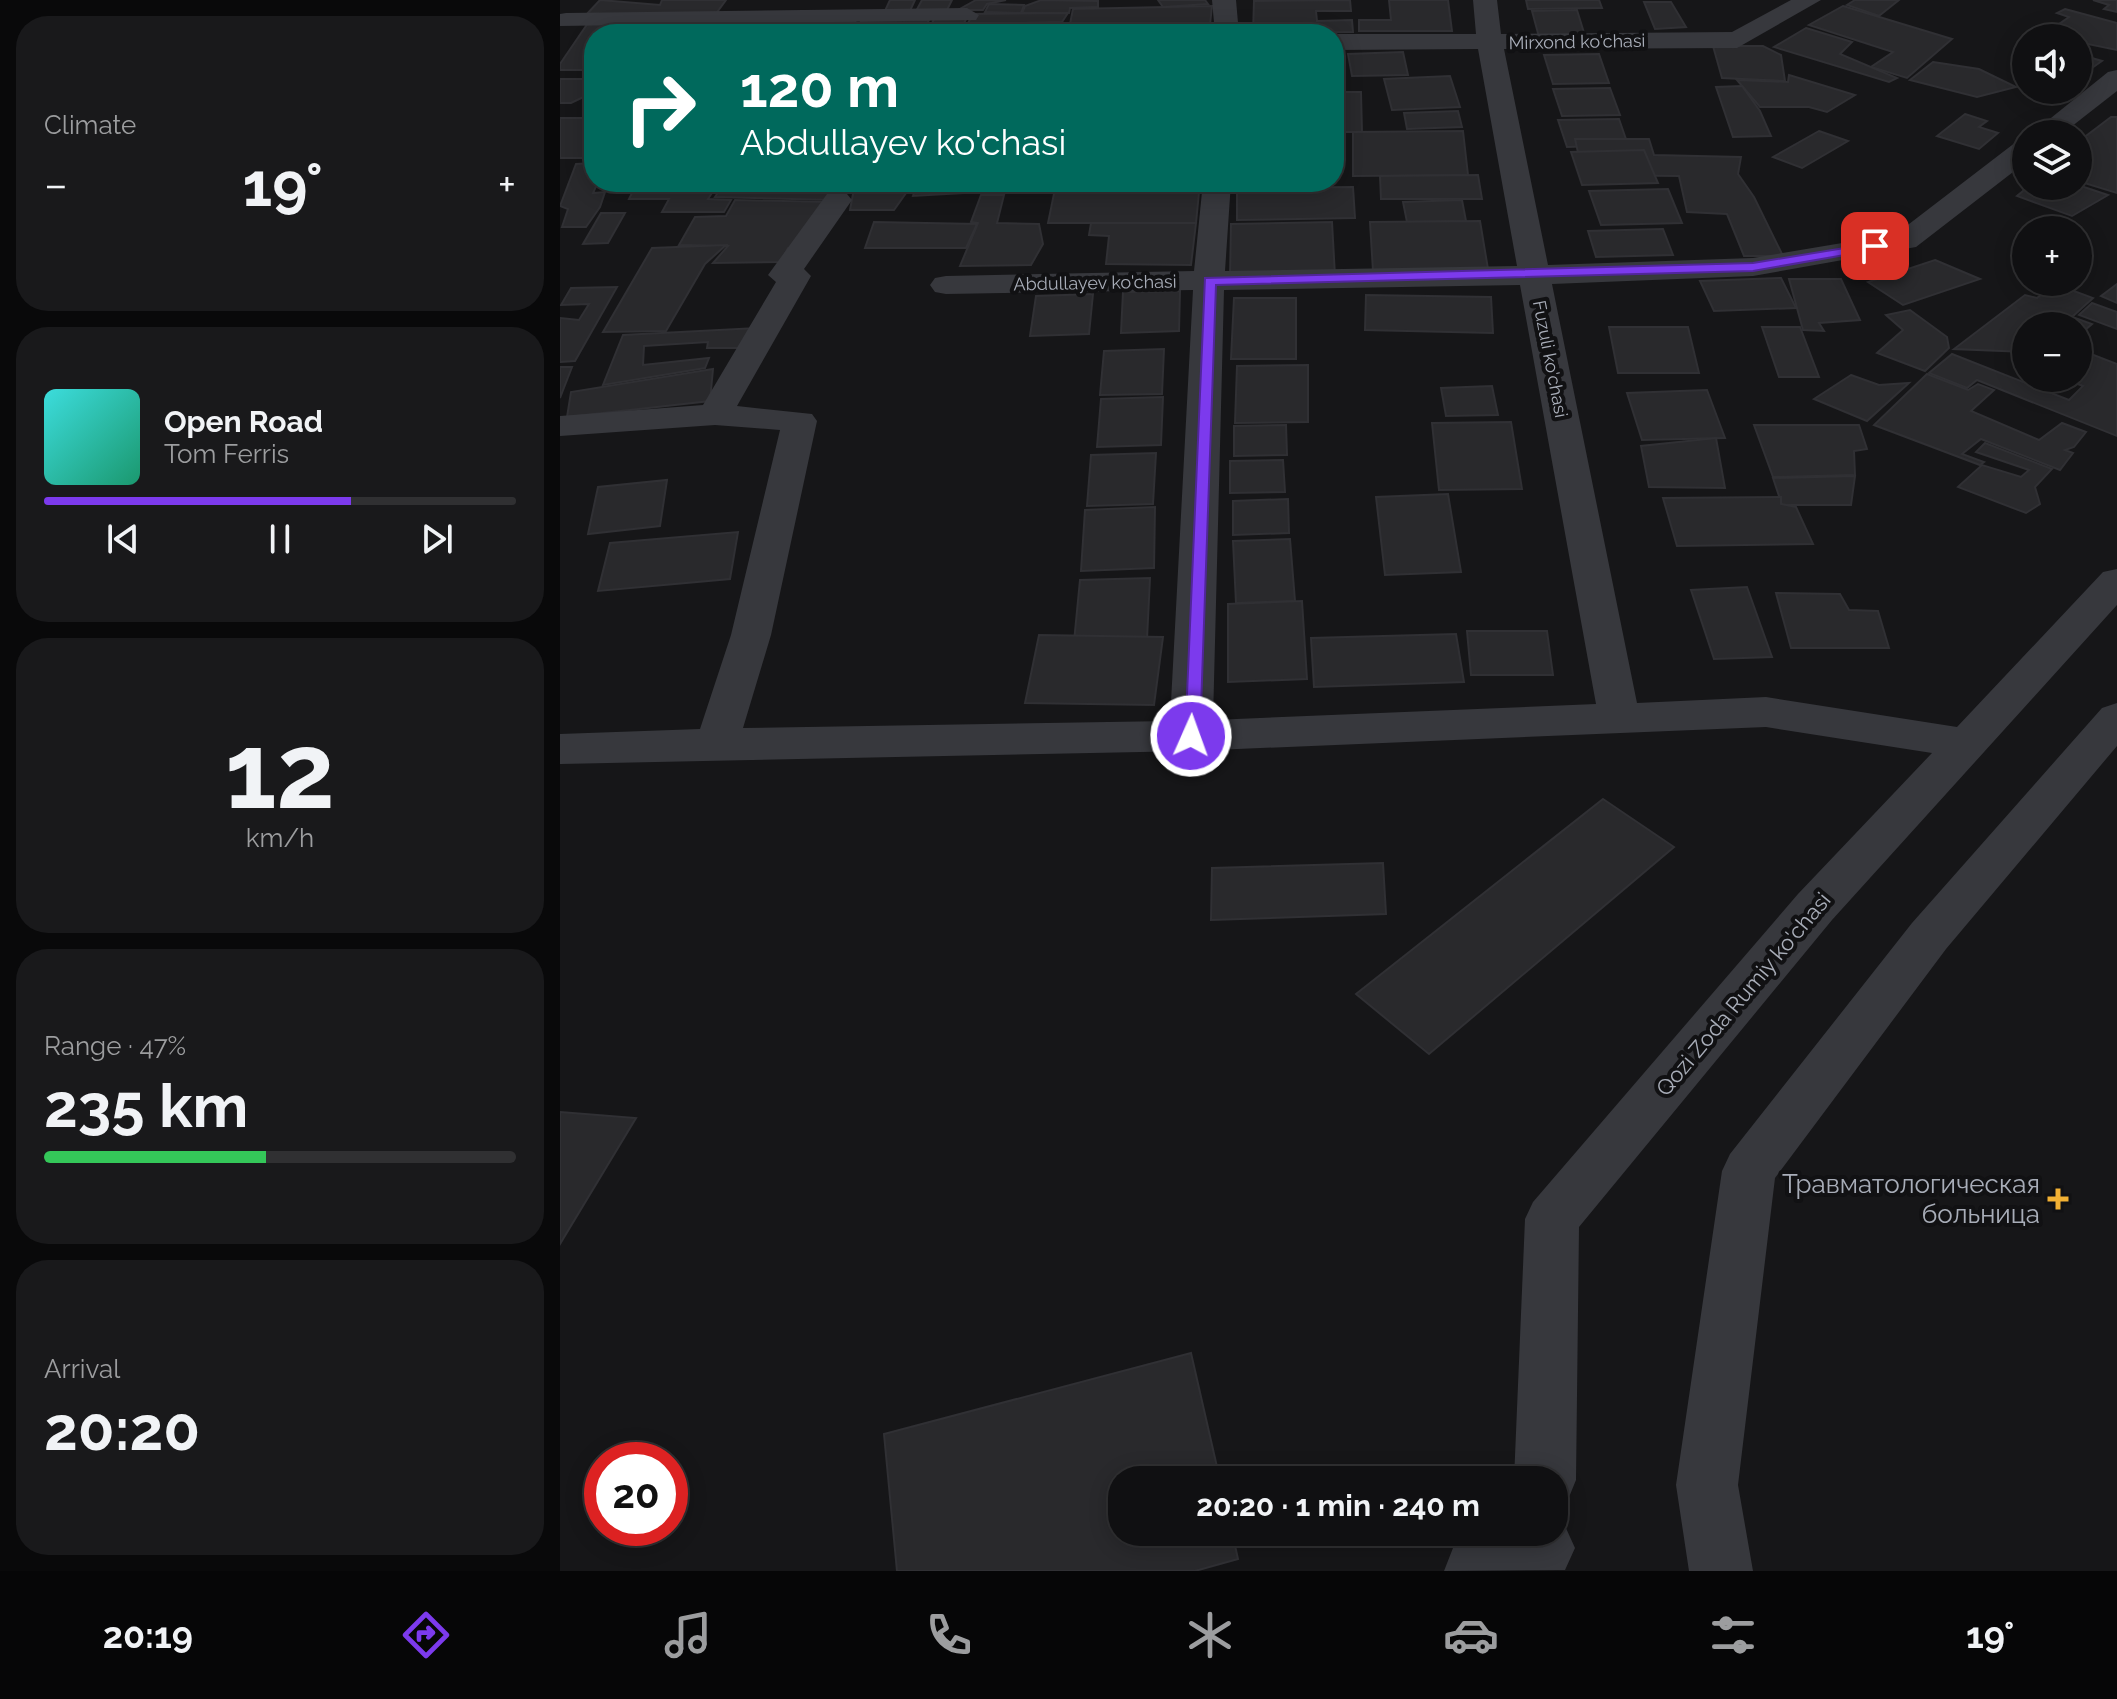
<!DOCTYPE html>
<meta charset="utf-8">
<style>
body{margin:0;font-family:Raleway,sans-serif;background:#19191b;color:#f1f3f6;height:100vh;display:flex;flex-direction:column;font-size:30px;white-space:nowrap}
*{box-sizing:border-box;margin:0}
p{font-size:26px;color:#9c9d9f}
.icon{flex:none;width:44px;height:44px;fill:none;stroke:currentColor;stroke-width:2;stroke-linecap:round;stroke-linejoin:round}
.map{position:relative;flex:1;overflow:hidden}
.drawer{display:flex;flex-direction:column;gap:16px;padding:16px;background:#09090a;width:560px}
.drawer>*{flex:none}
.hud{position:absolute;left:24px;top:24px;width:760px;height:168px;border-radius:32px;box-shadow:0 4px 20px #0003,0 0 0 2px #303032;background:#00695c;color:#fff;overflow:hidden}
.controls{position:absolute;left:1452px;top:24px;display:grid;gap:16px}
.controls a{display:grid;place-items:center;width:80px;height:80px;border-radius:50%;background:#101012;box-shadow:0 4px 20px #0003,0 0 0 2px #303032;font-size:40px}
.speed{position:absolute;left:24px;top:1442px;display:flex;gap:16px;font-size:40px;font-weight:700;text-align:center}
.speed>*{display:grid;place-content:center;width:104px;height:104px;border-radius:50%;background:#101012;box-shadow:0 4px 20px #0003,0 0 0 2px #303032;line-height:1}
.speed .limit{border:12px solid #d22;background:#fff;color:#111}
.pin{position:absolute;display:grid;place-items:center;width:68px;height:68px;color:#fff;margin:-34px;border-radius:16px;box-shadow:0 4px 12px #0006}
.me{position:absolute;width:88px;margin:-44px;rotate:2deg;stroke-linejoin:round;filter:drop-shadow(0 0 6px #0008)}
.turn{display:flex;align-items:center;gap:28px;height:168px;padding:0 24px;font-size:36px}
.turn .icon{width:104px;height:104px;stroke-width:2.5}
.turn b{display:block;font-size:56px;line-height:68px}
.big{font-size:60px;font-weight:700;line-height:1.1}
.drawer .tile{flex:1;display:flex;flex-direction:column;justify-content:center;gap:12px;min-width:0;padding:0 28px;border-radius:32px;background:#19191b}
.drawer .dial{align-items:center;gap:0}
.dial b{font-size:104px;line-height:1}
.song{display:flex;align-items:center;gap:24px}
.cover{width:96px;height:96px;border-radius:12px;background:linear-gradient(135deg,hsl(180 70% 55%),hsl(160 70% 35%))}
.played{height:8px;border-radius:4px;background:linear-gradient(90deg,#7c3aed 65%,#303032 65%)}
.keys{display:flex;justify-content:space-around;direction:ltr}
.heat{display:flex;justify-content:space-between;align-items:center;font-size:44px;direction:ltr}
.charge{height:12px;border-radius:6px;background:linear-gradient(90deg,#34c759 47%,#303032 0)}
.trip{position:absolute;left:548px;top:1466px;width:460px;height:80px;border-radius:32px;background:#101012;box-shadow:0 4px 20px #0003,0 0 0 2px #303032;font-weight:700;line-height:80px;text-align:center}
.tabs{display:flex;height:128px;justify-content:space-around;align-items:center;background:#060607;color:#9c9d9f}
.tabs .icon{width:56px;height:56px}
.tabs .current{color:#7c3aed}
.tabs b{font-size:36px;color:#f1f3f6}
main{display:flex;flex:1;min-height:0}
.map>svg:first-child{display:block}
.building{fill:#29292c;stroke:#303034;stroke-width:2}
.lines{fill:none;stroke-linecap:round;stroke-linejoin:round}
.minor{fill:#37383d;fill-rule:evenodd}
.route{fill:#7c3aed;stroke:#51269a;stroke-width:2}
.poi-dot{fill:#f2b134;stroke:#111113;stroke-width:3}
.labels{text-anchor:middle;stroke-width:8;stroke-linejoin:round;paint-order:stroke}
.far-street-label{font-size:18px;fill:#a8adb8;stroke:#111113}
.street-label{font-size:22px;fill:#a8adb8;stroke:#111113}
.near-poi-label{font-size:26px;fill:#a8adb8;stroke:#111113;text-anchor:end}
</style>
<main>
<section class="drawer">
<div class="tile"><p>Climate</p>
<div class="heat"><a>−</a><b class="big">19°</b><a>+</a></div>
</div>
<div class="tile">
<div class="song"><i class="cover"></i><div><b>Open Road</b><p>Tom Ferris</p></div></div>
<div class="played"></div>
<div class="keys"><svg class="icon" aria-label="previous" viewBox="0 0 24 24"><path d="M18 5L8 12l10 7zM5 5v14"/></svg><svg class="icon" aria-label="pause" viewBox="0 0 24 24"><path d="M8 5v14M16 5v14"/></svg><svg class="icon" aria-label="next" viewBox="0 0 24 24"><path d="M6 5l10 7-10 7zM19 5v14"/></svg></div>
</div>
<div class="tile dial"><b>12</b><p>km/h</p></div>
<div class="tile"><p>Range · 47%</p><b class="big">235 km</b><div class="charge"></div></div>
<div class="tile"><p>Arrival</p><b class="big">20:20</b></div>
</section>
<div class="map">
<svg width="1557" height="1571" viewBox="0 0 1557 1571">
<rect width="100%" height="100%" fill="#161618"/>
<g class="building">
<path d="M40 0 100 5 102 0H166L155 15 25 16Z"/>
<path d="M330 0H355L349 13H324Z"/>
<path d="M362 0H392L385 14 355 13Z"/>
<path d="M446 0 427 4 423 10H398L416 0Z"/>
<path d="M598 0H645L648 4 603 7Z"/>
<path d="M790 0 791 11H756L757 21 792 20 793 32 693 33 694 1Z"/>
<path d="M829 0H888L892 31H799V20H831Z"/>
<path d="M966 0H1039L1042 8 968 9Z"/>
<path d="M1295 0H1339L1319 16 1287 5Z"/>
<path d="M1533 0H1557V12L1544 9 1549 5Z"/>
<path d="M479 1 480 0 538 1V7L510 8 509 13H462L465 6Z"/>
<path d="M1084 2H1111L1126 27 1095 29Z"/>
<path d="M429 4 464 5 461 13 425 12Z"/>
<path d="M652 6 649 34H508L513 9Z"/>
<path d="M1283 6 1392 39 1347 78 1311 67 1333 52 1249 25Z"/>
<path d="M1505 9 1557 23V50L1518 42V38L1486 33 1509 17 1497 13Z"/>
<path d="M1017 10 1025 36 979 37 972 11Z"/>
<path d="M508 13 502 22 457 23 450 34H402L413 14Z"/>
<path d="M407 18 397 34H367L374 19Z"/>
<path d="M192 20H216L206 34H184L191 27Z"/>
<path d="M219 20H248L244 31H264L269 22H295L289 34H208Z"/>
<path d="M369 20 362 34 297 33 301 21Z"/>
<path d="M128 22 121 34H34L32 70H0V64L28 23Z"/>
<path d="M481 26H503L501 34H477Z"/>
<path d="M1246 28 1292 42 1280 54 1337 78 1329 82 1214 47Z"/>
<path d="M1153 46H1203L1221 55 1225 81 1162 78Z"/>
<path d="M843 52 848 75 792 76 788 54Z"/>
<path d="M1039 54 1049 83 993 84 984 55Z"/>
<path d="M1518 54 1542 61 1522 75 1518 74Z"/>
<path d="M1373 62 1419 69 1456 87 1417 97 1350 80Z"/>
<path d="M1229 75 1295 95 1267 112 1249 107H1200L1177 80 1228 82Z"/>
<path d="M890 76 900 107 832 110 824 79Z"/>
<path d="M0 79H34V92L11 103H0Z"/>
<path d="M1182 86 1200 111 1211 136 1173 137 1156 87Z"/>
<path d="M1050 88 1060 115 1002 116 993 89Z"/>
<path d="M774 92H801L802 132H774Z"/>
<path d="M898 111 902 127 847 129 844 113Z"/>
<path d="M1405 114 1427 121 1419 127 1438 133 1419 149 1377 136Z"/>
<path d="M1551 117H1557V193L1518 181V142Z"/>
<rect x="0" y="118" width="34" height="40"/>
<path d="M1059 119 1068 145 1007 147 998 120Z"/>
<path d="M903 131 908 175 793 176V132Z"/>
<path d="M1259 131 1288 141 1242 168 1213 157Z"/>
<path d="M1015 139H1089L1094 155 1181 157 1178 174 1194 197 1223 256H1184L1167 214 1127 212 1119 176 1023 175Z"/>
<path d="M1084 150 1098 183 1022 185 1011 152Z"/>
<path d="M34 163V182H38L33 193 45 192 40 207 26 227H2L8 209 0 206 16 164Z"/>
<path d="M918 175 922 199H821L820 176Z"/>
<path d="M55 182 137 185 159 182 148 199 171 200 164 212H102L109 199H69L74 189H51Z"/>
<path d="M165 182H294L272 200 155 197Z"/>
<path d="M304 182H349L346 193 334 210H290L293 194Z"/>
<path d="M357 182H426L421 192 353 196Z"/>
<path d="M640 182 636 223H488L496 184Z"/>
<path d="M1518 185 1548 195 1512 216 1457 196 1469 186Z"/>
<path d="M793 187 795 218 677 220V188Z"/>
<path d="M1108 189 1122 223 1041 225 1029 191Z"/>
<path d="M421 195H444L437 223 479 224 483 244 471 265 400 266 418 223 411 222Z"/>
<path d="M175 200 267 202 238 246 228 248 221 262 153 263 168 246 119 245 135 217 166 216Z"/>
<path d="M902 200 906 221 847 222 843 202Z"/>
<path d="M41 213H65L48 243 23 244Z"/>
<path d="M920 221 928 269 813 271 810 222Z"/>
<path d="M314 222 417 224 406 248H305Z"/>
<path d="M772 222 775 276 670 277 671 224Z"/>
<path d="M531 223H636L631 265 546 264 549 236 529 235Z"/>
<path d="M1103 229 1113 255 1036 257 1028 231Z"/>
<path d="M166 245 145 264 106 331 43 332 92 248Z"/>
<path d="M1375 260 1420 279 1343 305 1308 282Z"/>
<path d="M1221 278 1236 308 1154 311 1140 281Z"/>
<path d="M1229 279H1281L1300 320 1259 323 1264 331 1243 330Z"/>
<path d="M1495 284 1533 298 1502 326H1466V352L1394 349 1465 295 1477 298Z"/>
<path d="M1557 284V303L1541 296Z"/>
<path d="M57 287 15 361 0 362V318L19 320 29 304 1 305 11 288Z"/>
<path d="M620 291 619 331 561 333 563 292Z"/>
<path d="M533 294 529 334 470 336 476 296Z"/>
<path d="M806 295 931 297 933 333 805 330Z"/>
<path d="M674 298H736V359H671Z"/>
<path d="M1532 303 1557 312V329L1519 315Z"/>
<path d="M1350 310 1387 337 1389 348 1365 371 1317 353 1343 330 1326 315Z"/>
<path d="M1515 318 1532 324 1518 336V326H1506Z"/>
<path d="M1049 327H1128L1139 373H1058Z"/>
<path d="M1202 327H1240L1259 377H1219Z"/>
<path d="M196 328 183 348H147L148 342 84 346 83 365 149 358 145 368 43 385 63 335Z"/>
<path d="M604 349 602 394 540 395 544 351Z"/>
<path d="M1518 349 1557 364V436L1417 380 1407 388 1369 373 1392 354 1509 400 1523 386 1502 378H1518Z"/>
<path d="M748 365V422L675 423 677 366Z"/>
<path d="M0 367H12L0 398Z"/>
<path d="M153 369 150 401 7 417 11 392Z"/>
<path d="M1367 374 1408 390 1418 384 1434 390 1411 411 1479 440 1502 423 1526 432 1514 447 1505 450 1513 453 1500 470 1421 439 1402 454 1424 462 1420 465 1314 425Z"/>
<path d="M1291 375 1319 385 1349 383 1307 421 1254 399Z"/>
<path d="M932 386 938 415 886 416 881 388Z"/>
<path d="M1147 390 1165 438 1082 440 1067 393Z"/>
<path d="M603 397 601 445 537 447 541 399Z"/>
<path d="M951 422 962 489 879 490 872 423Z"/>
<path d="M726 425 727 455 674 456V426Z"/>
<path d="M1194 425H1299L1307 449 1294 451 1295 475 1213 477Z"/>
<path d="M1156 438 1165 488 1089 487 1081 446Z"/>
<path d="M1425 443 1492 469 1475 487 1480 504 1466 513 1398 487 1422 465 1461 477 1469 470 1416 452Z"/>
<path d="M596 453 593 504 527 506 531 455Z"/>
<path d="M723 460 725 492 670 493V461Z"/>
<path d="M1295 476 1291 505H1222L1213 478Z"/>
<path d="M107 480 100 526 28 534 38 487Z"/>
<path d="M888 494 901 572 825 575 816 497Z"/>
<path d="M1221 497V504L1236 507 1253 544 1117 546 1103 498Z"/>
<path d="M728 499 729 533 673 535V501Z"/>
<path d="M595 507 594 568 521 571 525 510Z"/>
<path d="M178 532 170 579 38 591 50 543Z"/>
<path d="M730 539 735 601 676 603 673 541Z"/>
<path d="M590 578 587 639 514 642 520 580Z"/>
<path d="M1187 587 1212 657 1154 659 1131 590Z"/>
<path d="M1216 593 1280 594 1289 610 1318 611 1329 648H1231Z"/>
<path d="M742 601 747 679 668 682V604Z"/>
<path d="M907 631H987L993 675H911Z"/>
<path d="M896 634 904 682 754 687 751 638Z"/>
<path d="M479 635 603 637 594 705 465 703Z"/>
<path d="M1043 799 1114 847 869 1054 796 994Z"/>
<path d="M823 863 826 914 651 920 652 868Z"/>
<path d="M0 1112 76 1118 0 1244Z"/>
<path d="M631 1353 660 1480H562V1532H672L678 1559 635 1571H337L324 1434Z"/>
</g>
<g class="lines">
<g class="minor">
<path d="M652 0H676L679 34H655Z"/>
<path d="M913 0H937L941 34 1172 32 1231 0H1261L1177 48 944 49 988 265 1193 258 1336 234 1456 142 1466 140V162L1356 247 1193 276 992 284 1077 703 1206 697 1397 727 1543 572 1557 569V605L1272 920 1019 1227 1016 1480 1007 1502 994 1507V1480H954L965 1219 973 1202 1238 894 1372 753 1206 727 631 751 0 764V734L140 729 171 635 220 430 155 425 0 436V416L143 405 216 282 208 275 267 194H287L292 200 244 269 251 276 177 406 252 414 257 421 211 635 183 728 610 721 633 290 386 294 375 292 370 285 375 278 386 276 634 271 643 182H671L665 271 957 266 918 49 774 50V34H916ZM960 285 1036 704 653 720 664 290Z"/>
<path d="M407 8 419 15 416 20 0 26V14L6 13Z"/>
<path d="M1557 70V91L1502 134H1471L1548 72Z"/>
<path d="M1557 703V746L1386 949 1215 1178 1178 1485 1193 1571H1129L1116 1485 1162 1171 1170 1154 1352 923 1542 708Z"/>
<path d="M994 1521 1005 1526 1015 1548 1005 1570 884 1571 893 1548 937 1532H994Z"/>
</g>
</g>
<path class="route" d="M1315 243 1319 244V249L1193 271 656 285 640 736 631 742 625 741 645 278 1193 263Z"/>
<path class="poi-dot" d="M1494 1187h8v8h8v8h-8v8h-8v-8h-8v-8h8z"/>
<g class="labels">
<g class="far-street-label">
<text transform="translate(1017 42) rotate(-1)" y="6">Mirxond ko'chasi</text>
<text transform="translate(535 283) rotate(-1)" y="6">Abdullayev ko'chasi</text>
<text transform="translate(990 359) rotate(79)" y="6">Fuzuli ko'chasi</text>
</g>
<g class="street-label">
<text transform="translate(1183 994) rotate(-50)" y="8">Qozi Zoda Rumiy ko'chasi</text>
</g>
<g class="near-poi-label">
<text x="1480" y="1193">Травматологическая<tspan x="1480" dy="30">больница</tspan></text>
</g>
</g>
</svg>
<div class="controls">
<a><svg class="icon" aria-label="sound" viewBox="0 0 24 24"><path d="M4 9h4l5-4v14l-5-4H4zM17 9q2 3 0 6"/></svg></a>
<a><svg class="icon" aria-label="layers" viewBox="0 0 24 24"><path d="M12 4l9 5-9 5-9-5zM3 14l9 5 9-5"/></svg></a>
<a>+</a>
<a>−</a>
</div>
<div class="speed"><div class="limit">20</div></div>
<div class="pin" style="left:1315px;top:246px;background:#d93025"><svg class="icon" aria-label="arrive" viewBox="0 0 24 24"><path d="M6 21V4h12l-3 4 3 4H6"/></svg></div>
<svg class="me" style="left:631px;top:736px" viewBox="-20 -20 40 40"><circle r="17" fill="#7c3aed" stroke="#fff" stroke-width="3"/><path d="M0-11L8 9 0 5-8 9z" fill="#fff"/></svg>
<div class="trip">20:20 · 1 min · 240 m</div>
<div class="hud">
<div class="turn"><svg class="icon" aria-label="right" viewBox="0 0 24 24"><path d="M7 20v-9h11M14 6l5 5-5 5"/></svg><div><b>120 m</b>Abdullayev ko'chasi</div></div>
</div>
</div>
</main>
<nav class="tabs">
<b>20:19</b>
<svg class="icon current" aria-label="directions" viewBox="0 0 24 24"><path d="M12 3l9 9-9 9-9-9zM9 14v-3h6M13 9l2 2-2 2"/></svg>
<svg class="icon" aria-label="music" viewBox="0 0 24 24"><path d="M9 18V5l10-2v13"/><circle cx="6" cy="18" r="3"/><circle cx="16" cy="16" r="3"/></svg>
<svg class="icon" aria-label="phone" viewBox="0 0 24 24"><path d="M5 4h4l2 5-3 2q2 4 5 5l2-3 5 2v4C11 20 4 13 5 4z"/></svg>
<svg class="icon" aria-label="climate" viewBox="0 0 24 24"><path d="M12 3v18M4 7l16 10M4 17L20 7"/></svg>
<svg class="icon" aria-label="car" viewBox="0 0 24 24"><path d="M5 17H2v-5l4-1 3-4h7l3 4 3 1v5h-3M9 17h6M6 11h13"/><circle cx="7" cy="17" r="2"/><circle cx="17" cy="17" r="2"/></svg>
<svg class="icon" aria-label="filters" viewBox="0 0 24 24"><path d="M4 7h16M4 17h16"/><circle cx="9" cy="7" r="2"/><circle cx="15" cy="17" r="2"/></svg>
<b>19°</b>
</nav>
